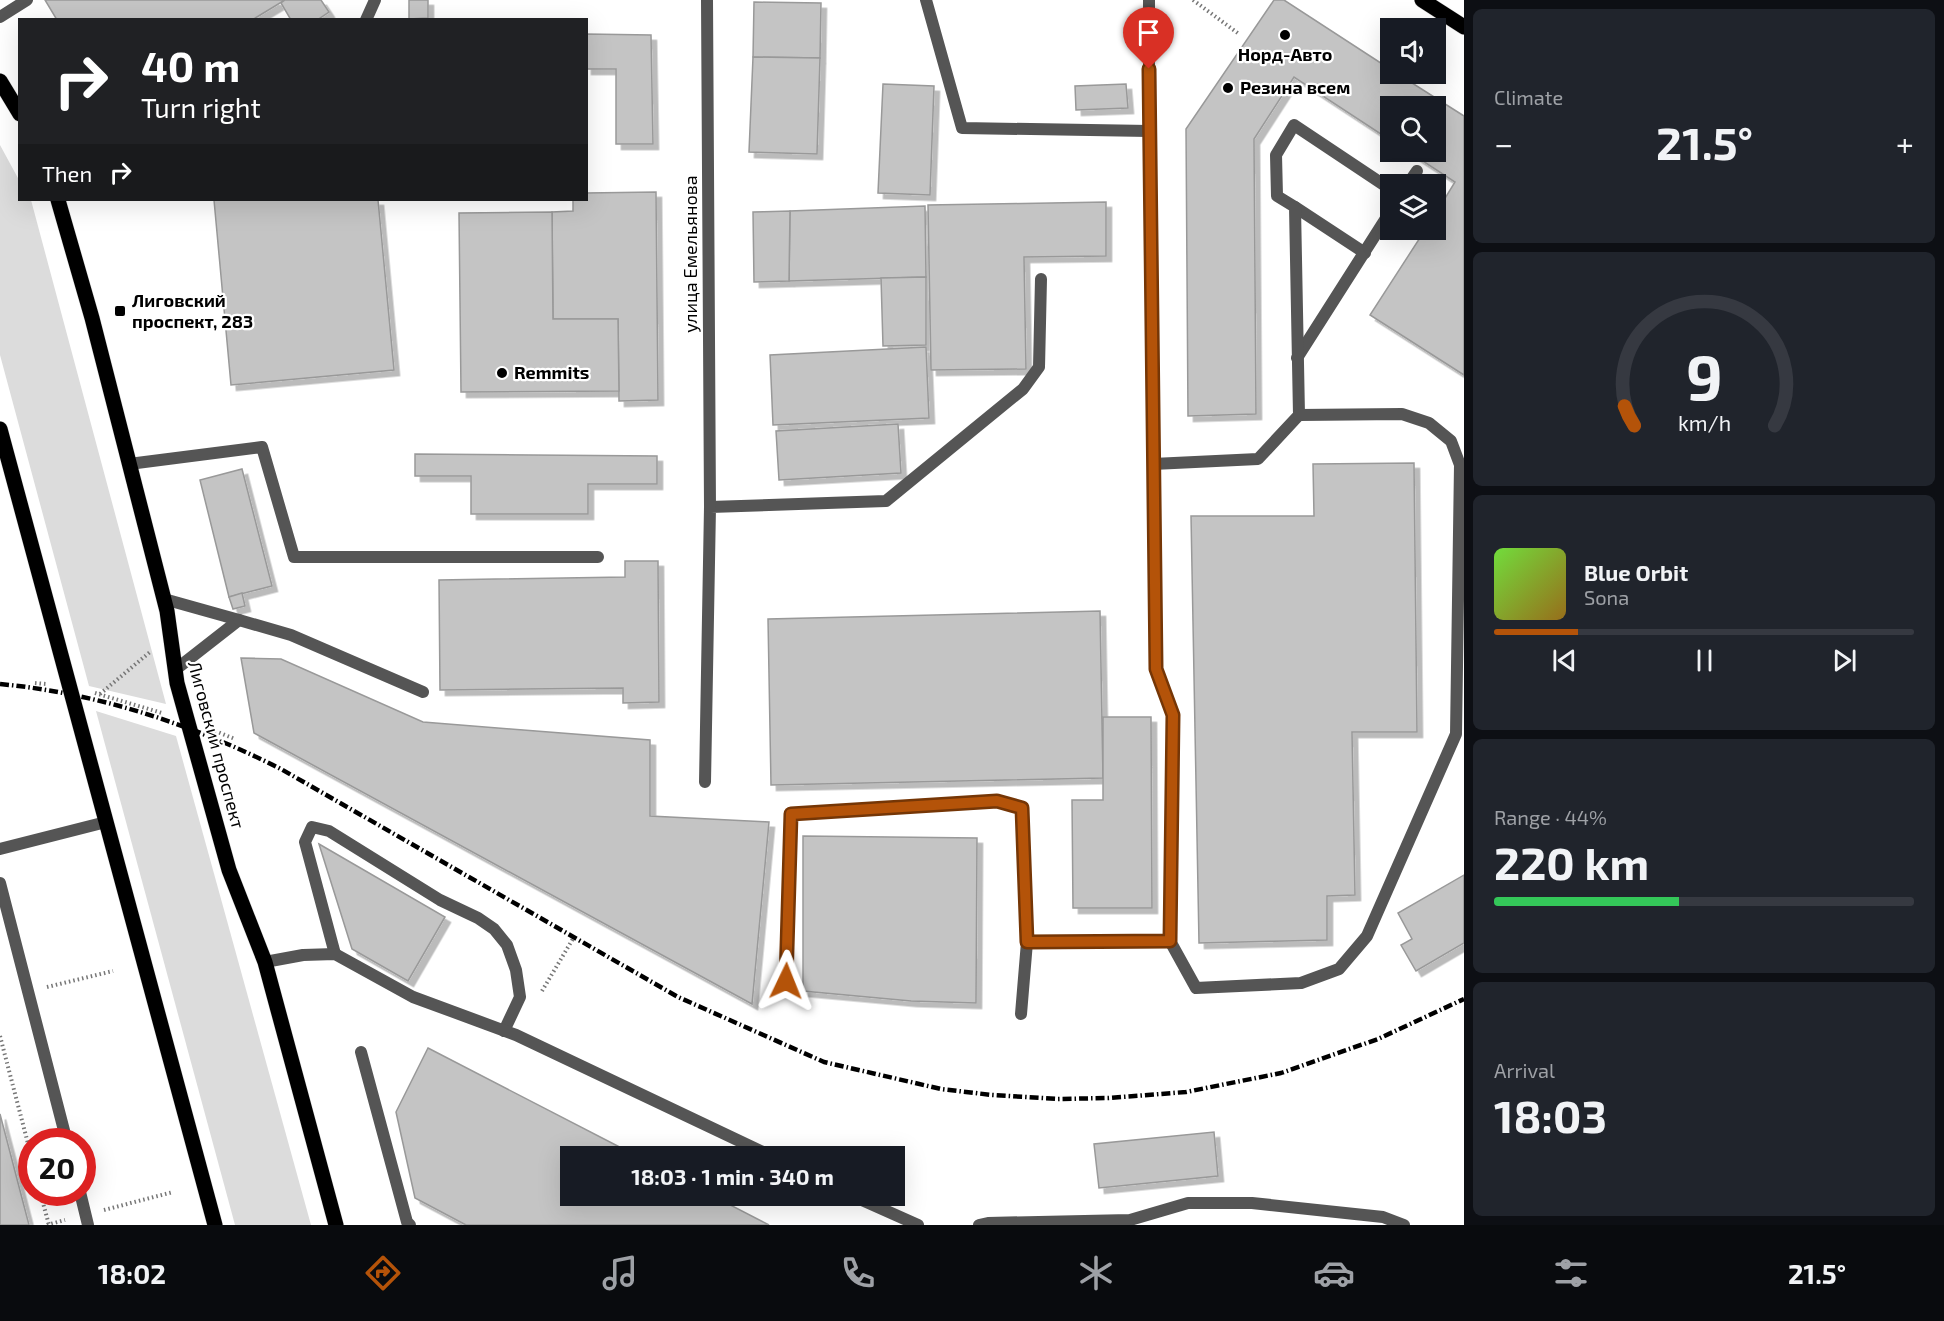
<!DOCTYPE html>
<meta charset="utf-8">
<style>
body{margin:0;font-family:"Exo 2",sans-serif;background:#20242c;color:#f1f3f6;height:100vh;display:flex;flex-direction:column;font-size:22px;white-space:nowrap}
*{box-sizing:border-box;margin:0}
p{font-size:20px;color:#9ea1a6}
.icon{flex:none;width:33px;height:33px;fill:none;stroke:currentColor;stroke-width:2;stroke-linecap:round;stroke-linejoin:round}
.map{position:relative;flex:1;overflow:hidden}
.details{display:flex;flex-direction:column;gap:9px;padding:9px;background:#0d0f14;width:480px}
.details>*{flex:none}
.guide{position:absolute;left:18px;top:18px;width:570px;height:183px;border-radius:0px;box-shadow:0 6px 24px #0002;background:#202124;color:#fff;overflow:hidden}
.tools{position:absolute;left:1380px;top:18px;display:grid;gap:12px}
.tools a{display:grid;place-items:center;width:66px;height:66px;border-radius:0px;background:#171b24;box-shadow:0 6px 24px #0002;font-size:30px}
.speed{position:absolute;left:18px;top:1128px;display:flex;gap:12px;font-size:30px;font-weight:700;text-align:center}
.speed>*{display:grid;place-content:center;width:78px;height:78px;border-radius:50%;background:#171b24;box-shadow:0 6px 24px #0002;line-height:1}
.speed .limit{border:9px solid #d22;background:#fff;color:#111}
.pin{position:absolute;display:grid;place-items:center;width:51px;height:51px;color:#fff;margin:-62px -26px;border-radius:50% 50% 50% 0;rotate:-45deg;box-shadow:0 0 6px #0007}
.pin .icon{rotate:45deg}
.me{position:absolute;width:66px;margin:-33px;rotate:2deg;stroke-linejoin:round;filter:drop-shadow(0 0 4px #0008)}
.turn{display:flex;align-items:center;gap:21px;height:126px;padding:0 24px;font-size:27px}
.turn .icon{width:78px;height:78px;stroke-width:2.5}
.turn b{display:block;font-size:42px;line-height:51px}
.then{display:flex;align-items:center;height:57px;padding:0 24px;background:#0003;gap:12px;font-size:22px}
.big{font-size:45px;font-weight:700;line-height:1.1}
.details .card{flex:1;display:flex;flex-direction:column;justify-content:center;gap:9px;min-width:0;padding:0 21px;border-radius:9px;background:#20242c}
.details .dial{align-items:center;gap:0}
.dial svg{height:156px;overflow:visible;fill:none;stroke:#363941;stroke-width:7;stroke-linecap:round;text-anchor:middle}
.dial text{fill:#f1f3f6;stroke:none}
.song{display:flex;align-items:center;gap:18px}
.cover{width:72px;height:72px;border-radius:9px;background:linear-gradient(135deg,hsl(100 70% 55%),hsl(40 70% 35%))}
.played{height:6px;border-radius:3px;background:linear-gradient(90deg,#b45309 20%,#363941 20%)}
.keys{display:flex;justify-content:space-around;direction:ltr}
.heat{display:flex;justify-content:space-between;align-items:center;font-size:33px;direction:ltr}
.charge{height:9px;border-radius:4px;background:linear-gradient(90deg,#34c759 44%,#363941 0)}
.trip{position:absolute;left:560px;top:1146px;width:345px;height:60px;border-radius:0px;background:#171b24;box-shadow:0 6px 24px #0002;font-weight:700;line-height:60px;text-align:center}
.menu{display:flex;height:96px;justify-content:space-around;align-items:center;background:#090b0e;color:#9ea1a6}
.menu .icon{width:42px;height:42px}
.menu .selected{color:#b45309}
.menu b{font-size:27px;color:#f1f3f6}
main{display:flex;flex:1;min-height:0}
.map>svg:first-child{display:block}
.green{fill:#dcdcdc}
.building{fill:#c4c4c4;stroke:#999;stroke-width:1.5;filter:url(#shadow)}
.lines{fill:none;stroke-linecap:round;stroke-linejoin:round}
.primary-casing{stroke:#dbdbdb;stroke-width:16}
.path{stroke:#777;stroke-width:4;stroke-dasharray:1.5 3;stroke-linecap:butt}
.service{stroke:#555;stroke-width:12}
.minor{stroke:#555;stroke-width:12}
.primary{stroke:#000;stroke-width:15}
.rail{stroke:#000;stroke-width:4.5;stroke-dasharray:9 3 1.5 3;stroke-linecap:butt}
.route-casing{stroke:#753606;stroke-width:15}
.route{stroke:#b45309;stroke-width:10}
.poi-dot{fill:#000;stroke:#fff;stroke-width:2}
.labels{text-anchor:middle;stroke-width:4.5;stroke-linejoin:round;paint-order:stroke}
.poi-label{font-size:18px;font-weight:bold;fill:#000;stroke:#fff;text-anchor:start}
.street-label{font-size:18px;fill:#000;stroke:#fff}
</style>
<main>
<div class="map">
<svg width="1464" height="1225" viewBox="0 0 1464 1225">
<defs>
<filter id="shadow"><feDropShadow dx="5.5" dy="5.5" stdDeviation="0" flood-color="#0004"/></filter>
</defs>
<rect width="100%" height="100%" fill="#fff"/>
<g class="green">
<path d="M0 145 19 180 20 200H31L166 704 89 686 0 355Z"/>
<path d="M96 711 176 736 311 1225H235Z"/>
</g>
<g class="building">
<path d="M45 0H285L252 20H57Z"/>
<path d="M285 0H321L329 12 317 20H291L281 3Z"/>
<path d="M409 0H428V18L409 19Z"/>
<path d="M1274 0H1284L1390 69V74H1398L1464 116V375L1370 315 1425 230H1436V213L1455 182 1409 152H1436V106H1390V140L1294 77 1254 139 1256 414 1188 416 1186 129Z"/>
<path d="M754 2 821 3 820 58 753 57Z"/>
<path d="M586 34 651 35 653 144H616V69H586Z"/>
<path d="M753 57 820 58 817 154 749 152Z"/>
<path d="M883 84 934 86 930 195 878 193Z"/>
<path d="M1126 84 1128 108 1076 110 1075 86Z"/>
<path d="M656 192 658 400 619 401 618 319H553L552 212 573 211V200H586V193Z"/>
<path d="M214 200H378L394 370 231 385Z"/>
<path d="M1106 202V256L1024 257 1026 369 931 370 928 205Z"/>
<path d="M925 206 926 277 789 281 790 211Z"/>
<path d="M790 211 789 281 754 282 753 212Z"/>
<path d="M552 212 553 319H618L619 391 461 392 459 213Z"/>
<path d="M926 277V345L883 346 881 278Z"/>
<path d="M926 347 929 418 773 425 770 355Z"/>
<path d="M898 424 901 473 779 480 776 431Z"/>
<path d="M415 454 657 456V484H588V514H471V476H415Z"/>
<path d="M1414 463 1417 732H1352L1355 895 1327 896V940L1199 943 1191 516H1314L1313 464Z"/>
<path d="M242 469 272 586 229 597 200 480Z"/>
<path d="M625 561H658L659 702 623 703V688L440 690 439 580 625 577Z"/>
<path d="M242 593 245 606 233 609 229 597Z"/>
<path d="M1100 611 1103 778 771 785 768 619Z"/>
<path d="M241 658 281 659 423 722 650 740V816L769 822 752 1004 254 733Z"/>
<path d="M1103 717H1151L1152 908H1073L1072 800H1103Z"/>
<path d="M803 836 977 838 976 1003 911 1001 803 991Z"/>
<path d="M319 844 445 917 408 981 352 949Z"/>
<path d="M1464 875V943L1416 971 1401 945 1412 939 1398 913Z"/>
<path d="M428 1048 637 1156H570V1196H713L769 1225H466L415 1198 396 1112Z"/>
<path d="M0 1114 29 1225H0Z"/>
<path d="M1214 1132 1218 1176 1099 1188 1094 1144Z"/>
</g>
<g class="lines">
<g class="primary-casing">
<g id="primary">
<path d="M1422 0 1464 27"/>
<path d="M0 81 20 114"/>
<path d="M58 200 92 318 167 611 177 683 229 870 265 962 336 1225"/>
<path d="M0 429 215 1225"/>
</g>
</g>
<g class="path">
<path d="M1193 0 1239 34"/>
<path d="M35 683 46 684"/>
<path d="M95 693 162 713"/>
<path d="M100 694 150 652"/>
<path d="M215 731 235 739"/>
<path d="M47 987 113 971"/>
<path d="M542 991 574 937"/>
<path d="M0 1036 32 1159"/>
<path d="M40 1192 49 1225"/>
<path d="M104 1210 173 1192"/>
<path d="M47 1225 65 1220"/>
</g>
<g class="service">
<path d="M926 0 962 128 1149 131"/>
<path d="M1149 0V131L1156 669 1173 715 1170 941"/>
<path d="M0 17 27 0"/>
<path d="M366 20 375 0"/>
<path d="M1408 184 1417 171"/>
<path d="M1295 207 1365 253"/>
<path d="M1297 358 1390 212"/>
<path d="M129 464 262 447 294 557H598"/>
<path d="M1153 464 1258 459 1299 415 1295 207 1277 196 1276 155 1294 125 1390 189"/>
<path d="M164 599 239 620 175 670"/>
<path d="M239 620 291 635 423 692"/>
<path d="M705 782 710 507 886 501 1023 389 1039 367 1041 279"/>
<path d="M0 849 106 822"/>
<path d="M0 883 67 1142"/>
<path d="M1027 942 1170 941 1196 988 1301 983 1339 969 1367 936 1456 734 1460 465 1451 441 1429 423 1402 414 1299 415"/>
<path d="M335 954 305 842 312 827 329 831 440 900 478 918 494 929 507 945 516 970 520 997 504 1031"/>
<path d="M265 962 303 955 335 954 413 997 516 1035 771 1156"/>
<path d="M786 981 791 814 997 801 1022 808 1027 942 1021 1014"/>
<path d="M361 1052 407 1222 410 1225"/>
<path d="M80 1192 88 1225"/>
<path d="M853 1196 918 1225"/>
<path d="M979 1225 988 1223 1130 1220 1188 1203H1252L1383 1217 1404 1225"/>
</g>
<path class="minor" d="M707 0 710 507"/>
<use href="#primary" class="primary"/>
<path class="rail" d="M0 684C98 693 194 725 281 769L678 997 824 1062 941 1089 992 1095 1058 1099 1108 1098 1186 1092 1281 1073 1378 1039 1464 999"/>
</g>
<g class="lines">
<g class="route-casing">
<path id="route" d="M786 981 791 814 997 801 1022 808 1027 942 1170 941 1173 715 1156 669 1149 69"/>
</g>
<use href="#route" class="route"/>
</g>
<g class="poi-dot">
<circle cx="1285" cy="35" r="6"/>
<circle cx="1228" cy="88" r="6"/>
<rect x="114" y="305" width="12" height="12" rx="3"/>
<circle cx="502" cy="373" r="6"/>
</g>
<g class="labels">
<g class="poi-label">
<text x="1285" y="61" text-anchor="middle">Норд-Авто</text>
<text x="1240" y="94">Резина всем</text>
<text x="132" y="307">Лиговский<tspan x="132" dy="21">проспект, 283</tspan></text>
<text x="514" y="379">Remmits</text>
</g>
<g class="street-label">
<text transform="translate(691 254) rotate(-90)" y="6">улица Емельянова</text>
<text transform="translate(216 745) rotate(75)" y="6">Лиговский проспект</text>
</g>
</g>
</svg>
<div class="tools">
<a><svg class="icon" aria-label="sound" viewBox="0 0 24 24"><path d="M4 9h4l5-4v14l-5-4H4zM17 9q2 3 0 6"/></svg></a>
<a><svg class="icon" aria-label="search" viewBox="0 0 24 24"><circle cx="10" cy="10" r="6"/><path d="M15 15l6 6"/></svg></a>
<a><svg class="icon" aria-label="layers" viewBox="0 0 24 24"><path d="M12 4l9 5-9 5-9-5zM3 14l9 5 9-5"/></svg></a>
</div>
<div class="speed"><div class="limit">20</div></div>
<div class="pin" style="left:1149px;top:69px;background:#d93025"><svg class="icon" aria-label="arrive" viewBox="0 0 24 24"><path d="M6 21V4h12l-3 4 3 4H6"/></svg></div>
<svg class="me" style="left:786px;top:981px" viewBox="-20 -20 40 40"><path d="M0-17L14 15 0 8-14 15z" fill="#b45309" stroke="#fff" stroke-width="4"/></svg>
<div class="trip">18:03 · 1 min · 340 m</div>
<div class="guide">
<div class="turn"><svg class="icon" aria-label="right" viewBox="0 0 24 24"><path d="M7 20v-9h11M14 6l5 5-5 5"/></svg><div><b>40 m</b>Turn right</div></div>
<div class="then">Then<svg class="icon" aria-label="right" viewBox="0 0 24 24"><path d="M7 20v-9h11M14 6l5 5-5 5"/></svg></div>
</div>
</div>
<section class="details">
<div class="card"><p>Climate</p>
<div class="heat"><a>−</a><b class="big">21.5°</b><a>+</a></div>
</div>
<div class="card dial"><svg viewBox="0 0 100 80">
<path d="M14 69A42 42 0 1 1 86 69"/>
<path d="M14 69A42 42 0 0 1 9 59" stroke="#b45309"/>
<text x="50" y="56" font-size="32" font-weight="700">9</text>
<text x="50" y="72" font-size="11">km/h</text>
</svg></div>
<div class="card">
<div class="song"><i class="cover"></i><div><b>Blue Orbit</b><p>Sona</p></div></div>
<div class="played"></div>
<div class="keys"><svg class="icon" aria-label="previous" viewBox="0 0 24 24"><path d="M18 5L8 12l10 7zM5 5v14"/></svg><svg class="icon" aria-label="pause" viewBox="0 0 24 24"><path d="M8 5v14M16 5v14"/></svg><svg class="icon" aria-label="next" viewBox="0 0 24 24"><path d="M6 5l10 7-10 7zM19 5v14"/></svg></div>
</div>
<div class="card"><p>Range · 44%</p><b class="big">220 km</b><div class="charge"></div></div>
<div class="card"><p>Arrival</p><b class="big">18:03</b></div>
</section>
</main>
<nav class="menu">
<b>18:02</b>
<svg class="icon selected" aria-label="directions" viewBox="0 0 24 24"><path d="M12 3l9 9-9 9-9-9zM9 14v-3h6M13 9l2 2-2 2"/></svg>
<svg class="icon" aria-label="music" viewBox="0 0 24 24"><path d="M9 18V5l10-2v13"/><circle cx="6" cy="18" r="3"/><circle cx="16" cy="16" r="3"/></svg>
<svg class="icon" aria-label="phone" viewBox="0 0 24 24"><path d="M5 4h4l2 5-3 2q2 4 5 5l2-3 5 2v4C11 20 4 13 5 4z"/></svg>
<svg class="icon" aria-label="climate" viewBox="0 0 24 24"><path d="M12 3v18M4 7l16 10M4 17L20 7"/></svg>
<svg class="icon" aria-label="car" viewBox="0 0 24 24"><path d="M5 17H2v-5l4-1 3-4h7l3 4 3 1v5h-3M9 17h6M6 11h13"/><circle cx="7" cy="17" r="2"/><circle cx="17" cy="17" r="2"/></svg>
<svg class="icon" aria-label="filters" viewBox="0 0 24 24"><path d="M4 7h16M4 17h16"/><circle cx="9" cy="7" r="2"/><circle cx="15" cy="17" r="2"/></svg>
<b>21.5°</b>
</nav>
